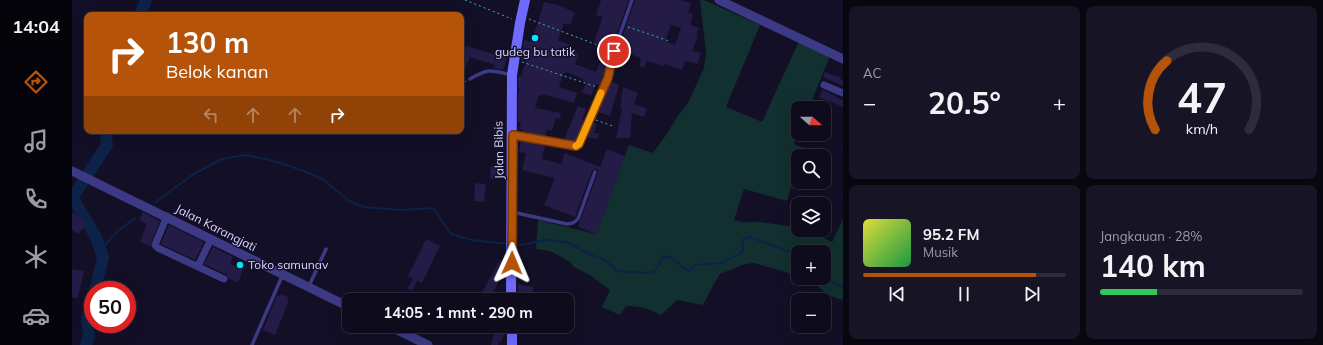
<!DOCTYPE html>
<html lang="id">
<meta charset="utf-8">
<style>
body{margin:0;font-family:Mulish,sans-serif;background:#171425;color:#f1f3f6;height:100vh;display:flex;flex-direction:column;font-size:15px;white-space:nowrap}
*{box-sizing:border-box;margin:0}
p{font-size:13px;color:#9b9ba3}
.icon{flex:none;width:22px;height:22px;fill:none;stroke:currentColor;stroke-width:2;stroke-linecap:round;stroke-linejoin:round}
.map{position:relative;flex:1;overflow:hidden}
.sheet{display:flex;flex-direction:column;gap:6px;padding:6px;background:#08060f;width:480px}
.sheet>*{flex:none}
.hud{position:absolute;left:12px;top:12px;width:380px;height:122px;border-radius:8px;box-shadow:0 4px 16px #0002,0 0 0 1px #2e2b3b;background:#b45309;color:#fff;overflow:hidden}
.needle{width:26px;rotate:111deg}
.buttons{position:absolute;left:719px;top:101px;display:grid;gap:8px}
.buttons a{display:grid;place-items:center;width:40px;height:40px;border-radius:8px;background:#0e0b1c;box-shadow:0 4px 16px #0002,0 0 0 1px #2e2b3b;font-size:20px}
.speed{position:absolute;left:12px;top:281px;display:flex;gap:8px;font-size:20px;font-weight:700;text-align:center}
.speed>*{display:grid;place-content:center;width:52px;height:52px;border-radius:50%;background:#0e0b1c;box-shadow:0 4px 16px #0002,0 0 0 1px #2e2b3b;line-height:1}
.speed .limit{border:6px solid #d22;background:#fff;color:#111}
.pin{position:absolute;display:grid;place-items:center;width:34px;height:34px;color:#fff;margin:-17px;border:2px solid #fff;border-radius:50%;box-shadow:0 1px 4px #0007}
.me{position:absolute;width:44px;margin:-22px;rotate:1deg;stroke-linejoin:round;filter:drop-shadow(0 0 3px #0008)}
.turn{display:flex;align-items:center;gap:14px;height:84px;padding:0 16px;font-size:18px}
.turn .icon{width:52px;height:52px;stroke-width:2.5}
.turn b{display:block;font-size:28px;line-height:34px}
.lanes{display:flex;align-items:center;height:38px;padding:0 16px;background:#0003;justify-content:center;gap:20px;direction:ltr}
.lanes .off{opacity:.35}
.big{font-size:30px;font-weight:700;line-height:1.1}
.sheet .card{flex:1;display:flex;flex-direction:column;justify-content:center;gap:6px;min-width:0;padding:0 14px;border-radius:8px;background:#171425}
.sheet .dial{align-items:center;gap:0}
.dial svg{height:104px;overflow:visible;fill:none;stroke:#2e2b3b;stroke-width:7;stroke-linecap:round;text-anchor:middle}
.dial text{fill:#f1f3f6;stroke:none}
.song{display:flex;align-items:center;gap:12px}
.cover{width:48px;height:48px;border-radius:6px;background:linear-gradient(135deg,hsl(60 70% 55%),hsl(140 70% 35%))}
.played{height:4px;border-radius:2px;background:linear-gradient(90deg,#b45309 85%,#2e2b3b 85%)}
.keys{display:flex;justify-content:space-around;direction:ltr}
.heat{display:flex;justify-content:space-between;align-items:center;font-size:22px;direction:ltr}
.charge{height:6px;border-radius:3px;background:linear-gradient(90deg,#34c759 28%,#2e2b3b 0)}
.sheet .tiles{flex:1;display:grid;gap:6px;grid-template-columns:repeat(2,1fr)}
.trip{position:absolute;left:270px;top:293px;width:232px;height:40px;border-radius:8px;background:#0e0b1c;box-shadow:0 4px 16px #0002,0 0 0 1px #2e2b3b;font-weight:700;line-height:40px;text-align:center}
main{display:flex;flex:1;min-height:0}
.tabs{display:flex;flex-direction:column;width:72px;justify-content:space-around;align-items:center;background:#06040b;color:#9b9ba3}
.tabs .icon{width:28px;height:28px}
.tabs .selected{color:#b45309}
.tabs b{font-size:18px;color:#f1f3f6}
.map>svg:first-child{display:block}
.green{fill:#12302f}
.lines{fill:none;stroke-linecap:round;stroke-linejoin:round}
.stream{stroke:#0c2248;stroke-width:2}
.river{stroke:#0c2248;stroke-width:12}
.building{fill:#241b47;fill-rule:evenodd}
.path{stroke:#2fb8b0;stroke-width:1;stroke-dasharray:2 3;stroke-linecap:butt}
.service{stroke:#3d3a85;stroke-width:3.5}
.minor{stroke:#3d3a85;stroke-width:7}
.tertiary{stroke:#3d3a85;stroke-width:9}
.secondary{stroke:#6f6bff;stroke-width:10}
.route-casing{stroke:#753606;stroke-width:10}
.route{stroke:#b45309;stroke-width:7}
.slow{stroke:#f59e0b;stroke-width:7}
.poi-dot{fill:#00e5ff;stroke:#130f26;stroke-width:1.5}
.labels{text-anchor:middle;stroke-width:3;stroke-linejoin:round;paint-order:stroke}
.poi-label{font-size:12px;fill:#d9d4ff;stroke:#130f26}
.street-label{font-size:12px;fill:#d9d4ff;stroke:#130f26}
</style>
<main>
<nav class="tabs">
<b>14:04</b>
<svg class="icon selected" aria-label="directions" viewBox="0 0 24 24"><path d="M12 3l9 9-9 9-9-9zM9 14v-3h6M13 9l2 2-2 2"/></svg>
<svg class="icon" aria-label="music" viewBox="0 0 24 24"><path d="M9 18V5l10-2v13"/><circle cx="6" cy="18" r="3"/><circle cx="16" cy="16" r="3"/></svg>
<svg class="icon" aria-label="phone" viewBox="0 0 24 24"><path d="M5 4h4l2 5-3 2q2 4 5 5l2-3 5 2v4C11 20 4 13 5 4z"/></svg>
<svg class="icon" aria-label="climate" viewBox="0 0 24 24"><path d="M12 3v18M4 7l16 10M4 17L20 7"/></svg>
<svg class="icon" aria-label="car" viewBox="0 0 24 24"><path d="M5 17H2v-5l4-1 3-4h7l3 4 3 1v5h-3M9 17h6M6 11h13"/><circle cx="7" cy="17" r="2"/><circle cx="17" cy="17" r="2"/></svg>
</nav>
<div class="map">
<svg width="771" height="345" viewBox="0 0 771 345">
<rect width="100%" height="100%" fill="#130f26"/>
<path class="green" d="M628 0H632L688 25 654 107 690 122 727 41 758 56 737 108H726V134L722 144 732 148 730 156H726V167L715 201 672 189 662 220C670 223 675 222 684 222 698 223 712 225 726 228V230L740 232 760 242 771 219V300L755 295 741 281 730 278H752V252H726V277L720 274 682 263 673 264 648 274 643 282 631 305 605 300 589 315C575 308 569 306 554 306L548 315 530 307 538 290 518 275 502 267 498 262 478 251 464 249 466 220 524 234 557 145 581 153 594 135 605 117 616 103 632 68 634 53Z"/>
<g class="lines">
<g class="stream">
<path d="M84 202 120 175 150 159 174 155 202 161 232 171 252 180 277 201 291 207 328 210 361 208 379 234 400 240 436 244"/>
<path d="M442 244 450 245 472 240 495 242 519 255 532 259 545 271 573 273 583 271 592 256 599 258 615 270H618L623 265 649 263 669 253 671 250 670 240 678 237 726 255"/>
<path d="M29 249 46 231 63 218"/>
<path d="M752 273 760 282 771 287"/>
</g>
<g class="river">
<path d="M68 15 74 0"/>
<path d="M23 290 31 257 24 237 2 200V195L35 145 33 131"/>
<path d="M14 345 17 336 15 320 21 298"/>
</g>
</g>
<g class="building">
<path d="M529 0H557L544 35 537 33 530 45 522 42 531 17 524 15Z"/>
<path d="M563 0H608L619 3 616 13 621 14 618 25 627 28 624 35 626 36 620 51 629 52 626 64 613 61 610 70 593 64 592 66 575 61 572 68 567 66 569 59 568 58 549 50 553 39 550 38ZM599 25 609 28 603 45 593 41Z"/>
<path d="M472 2 489 6 503 13 498 25 492 23 486 40 500 46 498 51 507 54 503 64 524 72 529 60 536 63 533 76 529 86 524 84 519 96 510 92 515 82 511 81V79L494 72 493 73H492L487 87 505 93 502 103 470 94 469 96 467 95 463 108 489 113 488 119 484 118 480 131 475 130 473 138 450 133 451 130 447 129 449 122 446 121V93L448 89H446V78L447 75 449 76 454 62 449 60 452 46H451L452 40 458 42 468 19H467Z"/>
<path d="M394 46 435 58 431 70 422 68 423 65 398 57 389 79V57L390 58Z"/>
<path d="M753 72 769 78 768 79 771 80V86L751 77Z"/>
<path d="M538 81 547 85 538 116 526 112 527 110H525Z"/>
<path d="M551 87 566 93 562 104 575 109 572 117 560 113 558 138H544L550 109H548Z"/>
<path d="M750 90 764 96V97L771 100V107L747 97Z"/>
<path d="M506 106 514 109 510 120 513 121 504 142 501 144 491 142Z"/>
<path d="M520 123 525 124 522 133H527L526 139 513 137Z"/>
<path d="M449 140 471 144V146H473L470 159 489 164 493 153 528 167 535 149 553 156 524 234 506 227 526 173V170L523 169 520 171 503 217 472 205 483 178 450 170 454 153 447 152Z"/>
<path d="M419 166H428L427 179H418Z"/>
<path d="M403 183 414 184 412 202 402 201Z"/>
<path d="M0 212 15 223 6 234 0 230Z"/>
<path d="M71 212 88 221 78 246 68 242 75 224 67 220Z"/>
<path d="M97 225 132 242 123 260 89 244Z"/>
<path d="M354 239 368 246 350 283 345 281 340 291 335 288 341 279 336 276Z"/>
<path d="M141 247 161 257 158 264 171 269 166 283 157 279 154 274 132 264Z"/>
<path d="M428 259 433 261V270L417 300H406Z"/>
<path d="M0 269 12 271 6 298 0 297Z"/>
<path d="M446 284 462 287 457 300H446Z"/>
<path d="M208 294 216 297 215 299 217 300 203 335 191 330 205 295 208 296Z"/>
<path d="M425 326H430L434 328 429 342 427 341 426 345H419Z"/>
</g>
<g class="lines">
<g class="path">
<path d="M393 0 440 19"/>
<path d="M457 19 536 49"/>
<path d="M556 27 597 41"/>
<path d="M450 62 525 87"/>
<path d="M389 84 394 81"/>
<path d="M524 120 543 127"/>
</g>
<g class="service">
<path d="M398 79C417 68 419 70 439 75"/>
<path d="M442 135 501 147 507 144 536 77 542 51 560 0"/>
<path d="M440 212 495 224 501 223 506 219 523 172"/>
<path d="M237 286 254 249"/>
<path d="M180 345 211 274"/>
</g>
<g class="minor">
<path d="M752 85 771 93"/>
<path d="M95 216 83 245 86 248 152 279"/>
<path d="M126 266 139 239"/>
</g>
<g class="tertiary">
<path d="M647 0 771 59"/>
<path d="M0 171 277 307"/>
<path d="M317 326 356 345"/>
</g>
<g class="secondary">
<path d="M439 300 440 75 448 23 453 0"/>
<path d="M440 326V345"/>
</g>
</g>
<g class="lines">
<g class="route-casing">
<path id="route" d="M440 263 441 135 504 146 507 144 536 78 542 51"/>
</g>
<use href="#route" class="route"/>
<path class="slow" d="M504 146 507 144 529 93"/>
</g>
<g class="poi-dot">
<circle cx="463" cy="38" r="4"/>
<circle cx="168" cy="265" r="4"/>
</g>
<g class="labels">
<g class="poi-label">
<text x="463" y="56">gudeg bu tatik</text>
<text x="176" y="269" text-anchor="start">Toko samunav</text>
</g>
<g class="street-label">
<text transform="translate(427 150) rotate(-91)" y="4">Jalan Bibis</text>
<text transform="translate(144 228) rotate(27)" y="4">Jalan Karangjati</text>
</g>
</g>
</svg>
<div class="buttons">
<a><svg class="needle" viewBox="-14 -14 28 28"><path d="M0-13l5 13h-10z" fill="#e53935"/><path d="M0 13l5-13h-10z" fill="#9b9ba3"/></svg></a>
<a><svg class="icon" aria-label="search" viewBox="0 0 24 24"><circle cx="10" cy="10" r="6"/><path d="M15 15l6 6"/></svg></a>
<a><svg class="icon" aria-label="layers" viewBox="0 0 24 24"><path d="M12 4l9 5-9 5-9-5zM3 14l9 5 9-5"/></svg></a>
<a>+</a>
<a>−</a>
</div>
<div class="speed"><div class="limit">50</div></div>
<div class="pin" style="left:542px;top:51px;background:#d93025"><svg class="icon" aria-label="arrive" viewBox="0 0 24 24"><path d="M6 21V4h12l-3 4 3 4H6"/></svg></div>
<svg class="me" style="left:440px;top:263px" viewBox="-20 -20 40 40"><path d="M0-17L14 15 0 8-14 15z" fill="#b45309" stroke="#fff" stroke-width="4"/></svg>
<div class="trip">14:05 · 1 mnt · 290 m</div>
<div class="hud">
<div class="turn"><svg class="icon" aria-label="right" viewBox="0 0 24 24"><path d="M7 20v-9h11M14 6l5 5-5 5"/></svg><div><b>130 m</b>Belok kanan</div></div>
<div class="lanes"><svg class="icon off" aria-label="left" viewBox="0 0 24 24"><path d="M17 20v-9H6M10 6l-5 5 5 5"/></svg><svg class="icon off" aria-label="ahead" viewBox="0 0 24 24"><path d="M12 20V5M6 11l6-6 6 6"/></svg><svg class="icon off" aria-label="ahead" viewBox="0 0 24 24"><path d="M12 20V5M6 11l6-6 6 6"/></svg><svg class="icon" aria-label="right" viewBox="0 0 24 24"><path d="M7 20v-9h11M14 6l5 5-5 5"/></svg></div>
</div>
</div>
<section class="sheet">
<div class="tiles">
<div class="card"><p>AC</p>
<div class="heat"><a>−</a><b class="big">20.5°</b><a>+</a></div>
</div>
<div class="card dial"><svg viewBox="0 0 100 80">
<path d="M14 69A42 42 0 1 1 86 69"/>
<path d="M14 69A42 42 0 0 1 23 16" stroke="#b45309"/>
<text x="50" y="56" font-size="32" font-weight="700">47</text>
<text x="50" y="72" font-size="11">km/h</text>
</svg></div>
<div class="card">
<div class="song"><i class="cover"></i><div><b>95.2 FM</b><p>Musik</p></div></div>
<div class="played"></div>
<div class="keys"><svg class="icon" aria-label="previous" viewBox="0 0 24 24"><path d="M18 5L8 12l10 7zM5 5v14"/></svg><svg class="icon" aria-label="pause" viewBox="0 0 24 24"><path d="M8 5v14M16 5v14"/></svg><svg class="icon" aria-label="next" viewBox="0 0 24 24"><path d="M6 5l10 7-10 7zM19 5v14"/></svg></div>
</div>
<div class="card"><p>Jangkauan · 28%</p><b class="big">140 km</b><div class="charge"></div></div>
</div>
</section>
</main>
